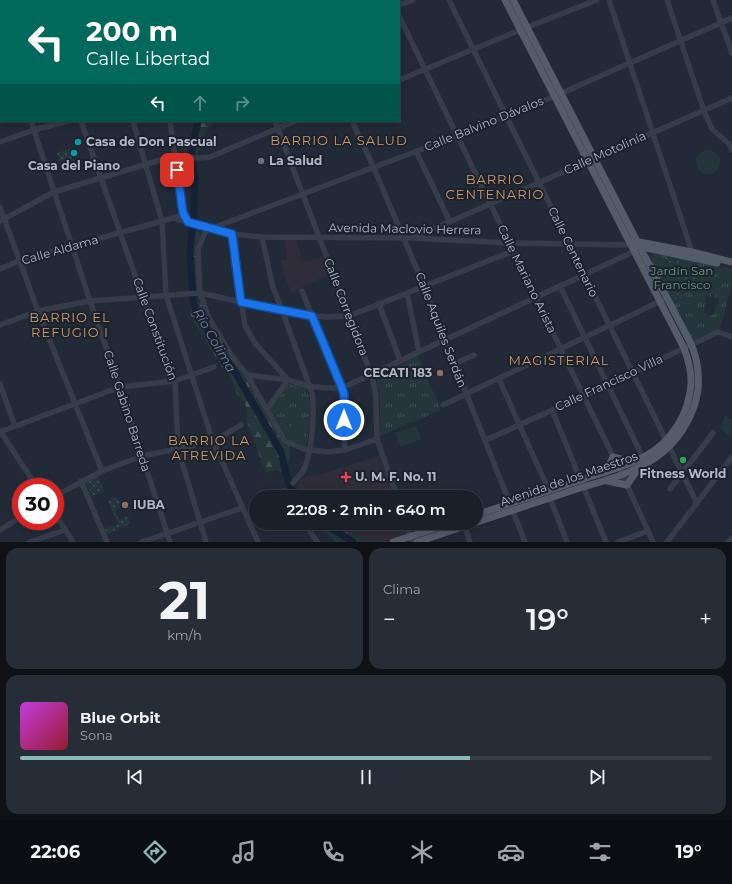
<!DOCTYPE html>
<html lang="es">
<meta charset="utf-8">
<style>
body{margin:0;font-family:Montserrat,sans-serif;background:#272d36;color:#f1f3f6;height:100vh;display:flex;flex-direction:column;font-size:15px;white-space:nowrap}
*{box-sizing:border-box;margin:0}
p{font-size:13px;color:#9fa3a8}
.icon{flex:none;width:22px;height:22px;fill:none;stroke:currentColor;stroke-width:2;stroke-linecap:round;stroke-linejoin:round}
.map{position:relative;height:542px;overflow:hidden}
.sheet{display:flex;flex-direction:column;gap:6px;padding:6px;background:#0e1217;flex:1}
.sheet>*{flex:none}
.top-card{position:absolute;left:0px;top:0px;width:400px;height:122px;box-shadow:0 2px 10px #0003,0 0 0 1px #383e47;background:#00695c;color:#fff;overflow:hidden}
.speed{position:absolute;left:12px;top:478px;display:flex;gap:8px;font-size:20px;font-weight:700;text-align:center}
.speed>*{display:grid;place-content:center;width:52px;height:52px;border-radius:50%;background:#1a202a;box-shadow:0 2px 10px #0003,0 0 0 1px #383e47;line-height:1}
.speed .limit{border:6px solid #d22;background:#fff;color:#111}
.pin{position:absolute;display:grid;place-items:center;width:34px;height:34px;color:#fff;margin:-17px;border-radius:8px;box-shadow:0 2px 6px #0006}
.me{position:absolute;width:44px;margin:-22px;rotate:0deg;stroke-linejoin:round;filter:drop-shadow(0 0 3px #0008)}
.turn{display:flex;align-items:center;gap:14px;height:84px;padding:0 20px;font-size:18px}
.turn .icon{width:52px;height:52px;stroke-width:2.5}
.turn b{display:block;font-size:28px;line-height:34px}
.lanes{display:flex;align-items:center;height:38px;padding:0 20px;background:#0003;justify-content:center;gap:20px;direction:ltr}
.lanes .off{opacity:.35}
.big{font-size:30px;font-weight:600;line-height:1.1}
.sheet .widget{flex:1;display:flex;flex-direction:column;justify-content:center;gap:6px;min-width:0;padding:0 14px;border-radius:12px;background:#272d36}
.sheet .dial{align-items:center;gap:0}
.dial b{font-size:52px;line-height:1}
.song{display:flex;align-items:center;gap:12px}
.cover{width:48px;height:48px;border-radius:6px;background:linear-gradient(135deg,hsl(290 70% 55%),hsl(350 70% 35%))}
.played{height:4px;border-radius:2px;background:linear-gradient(90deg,#8bbbb9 65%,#383e47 65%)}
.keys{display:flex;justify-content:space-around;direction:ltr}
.heat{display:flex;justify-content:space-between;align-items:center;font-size:22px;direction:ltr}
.sheet .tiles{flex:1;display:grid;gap:6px;grid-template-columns:1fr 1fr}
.widget:last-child{grid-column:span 2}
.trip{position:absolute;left:249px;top:490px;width:234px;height:40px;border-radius:20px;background:#1a202a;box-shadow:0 2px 10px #0003,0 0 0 1px #383e47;font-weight:600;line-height:40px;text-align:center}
.tabs{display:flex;height:64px;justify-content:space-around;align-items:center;background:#0a0d11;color:#9fa3a8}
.tabs .icon{width:28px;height:28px}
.tabs .selected{color:#8bbbb9}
.tabs b{font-size:18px;color:#f1f3f6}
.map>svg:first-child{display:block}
.medical{fill:#302d3a}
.grass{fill:url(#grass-tufts);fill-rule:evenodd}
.forest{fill:url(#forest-firs)}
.garden{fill:url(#garden-dots)}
.pitch{fill:#24363a}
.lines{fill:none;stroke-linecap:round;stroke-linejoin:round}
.river{stroke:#162135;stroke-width:7}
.minor{stroke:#363c49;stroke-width:5.5}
.major{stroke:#545b69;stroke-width:7}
.route-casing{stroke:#114b97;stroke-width:10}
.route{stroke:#1a73e8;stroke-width:7}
.culture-dot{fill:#0f9aa8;stroke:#1b222e;stroke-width:1.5}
.worship-dot{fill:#6b7280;stroke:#1b222e;stroke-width:1.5}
.education-dot{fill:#8d6e63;stroke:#1b222e;stroke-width:1.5}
.leisure-dot{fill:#2e9e5b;stroke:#1b222e;stroke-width:1.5}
.health-dot{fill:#e0444e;stroke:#1b222e;stroke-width:1.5}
.labels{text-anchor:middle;stroke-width:4;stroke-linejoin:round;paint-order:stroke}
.street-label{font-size:12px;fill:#b1b7c5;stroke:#1b222e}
.poi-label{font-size:12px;font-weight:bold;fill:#b1b7c5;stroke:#1b222e;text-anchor:start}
.park-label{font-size:12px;fill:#699576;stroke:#1b222e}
.neighbourhood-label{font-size:13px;letter-spacing:1px;fill:#cf9962;stroke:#1b222e}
.water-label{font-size:13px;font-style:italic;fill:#6b7fa3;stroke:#1b222e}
</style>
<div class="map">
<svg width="732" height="542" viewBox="0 0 732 542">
<defs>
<pattern id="grass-tufts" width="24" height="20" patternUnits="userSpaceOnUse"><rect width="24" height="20" fill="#24363a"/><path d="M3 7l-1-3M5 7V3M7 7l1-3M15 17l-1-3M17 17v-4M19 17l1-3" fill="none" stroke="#415155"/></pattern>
<pattern id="forest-firs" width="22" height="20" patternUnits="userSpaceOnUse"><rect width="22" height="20" fill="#24363a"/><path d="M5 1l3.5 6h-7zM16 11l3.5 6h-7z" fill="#415155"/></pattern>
<pattern id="garden-dots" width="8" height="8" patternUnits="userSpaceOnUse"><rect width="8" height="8" fill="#24363a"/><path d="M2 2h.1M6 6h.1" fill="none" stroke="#415155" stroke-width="1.8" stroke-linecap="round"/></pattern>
</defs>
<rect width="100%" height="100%" fill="#222a38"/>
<g class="medical">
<path d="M285 240H297L302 262 323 258 329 274 291 293 283 271 280 261 287 259Z"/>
<path d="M379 456 394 497H326L325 495 319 497H303L297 486 301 479 314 474 316 476Z"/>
<path d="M335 523H403L407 535 385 542H366L365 540 337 528Z"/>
</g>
<g class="grass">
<path d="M654 252 732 269V283L720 328 693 341 649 260 650 257ZM712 293 715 294V298L719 299V305L716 304 714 314 709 316 704 313V309L707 303 704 302 707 296 711 297Z"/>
<path d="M418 356 441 410 380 436V394L376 377 378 374Z"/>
<path d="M288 384 307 388C312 411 310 424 306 446 287 448 278 422 270 408Z"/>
</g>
<g class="forest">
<path d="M200 121H214L215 122 208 127 204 136 207 139 206 142 201 144 197 155H194L193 145Z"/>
<path d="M195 229 199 231 201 234 196 247 198 290H194C193 286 194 282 194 277 194 269 188 255 193 248 191 242 192 235 195 229Z"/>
<path d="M195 300 201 303 230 358 245 378 284 443 290 447V458L284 474 277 470 266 473 247 421V410L244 401 237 394 231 379 222 367 191 316 190 308Z"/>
<path d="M311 523H335L337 528 365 540 366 542H336L328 534Z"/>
</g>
<g class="garden">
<path d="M69 149 73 159H74L76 164 62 169 57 153Z"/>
<path d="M664 257 682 261 679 270 675 275 663 261Z"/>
<path d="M681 272 698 276 694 290 690 291 677 277Z"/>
<path d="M674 279 687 293 686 297 675 299 668 286Z"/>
<path d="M98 476 104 491 92 496 86 482Z"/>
<path d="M117 497 121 507 115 510 119 520 128 516 130 524 107 534 105 529 118 524 108 501Z"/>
</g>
<g class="pitch">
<circle cx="708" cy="162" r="12"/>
<path d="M725 416 732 419V438L720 428Z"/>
<rect x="291" y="422" width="13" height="18"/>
<path d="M416 426 421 439 401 447 395 433Z"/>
</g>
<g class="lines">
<g class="river">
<path d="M179 0V1"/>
<path d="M198 121 197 127 192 145V165L195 177 194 212 190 251 193 300 196 312 213 340 235 372 281 452 286 474 294 497"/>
<path d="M324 523 353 542"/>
</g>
<g class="minor">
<path d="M50 0V1"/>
<path d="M96 0V1"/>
<path d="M155 0 156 1"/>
<path d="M230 0V1"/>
<path d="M292 0 293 1"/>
<path d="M391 0 392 1"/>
<path d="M449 0 697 503"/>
<path d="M609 0 693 255"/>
<path d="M667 0 704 111 712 129 729 144 732 150"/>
<path d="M713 0 732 53"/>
<path d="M72 1 74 0"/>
<path d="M254 1 257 0"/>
<path d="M399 5 413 0"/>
<path d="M399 16 627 485 653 542"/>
<path d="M0 30H1"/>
<path d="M399 80 520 30 597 0"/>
<path d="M0 83H1"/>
<path d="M31 121 90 301 120 387 170 542"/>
<path d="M81 121 143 298 175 381 178 449 206 542"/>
<path d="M133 121 162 221 166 295 212 439 258 542"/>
<path d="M170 121 183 213 188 222"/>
<path d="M275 121 371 374 375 389 376 401 377 439 397 497"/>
<path d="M352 121 373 166 424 286 525 542"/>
<path d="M0 142 34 130 68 121"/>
<path d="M416 151 450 222"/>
<path d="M0 207 38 311 102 471"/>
<path d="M173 218 232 234 262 237 413 238 509 243 631 245"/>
<path d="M0 221 54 192 174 156 200 158 210 157 295 121"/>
<path d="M207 228 198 249 200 293 209 318 231 355 247 375 285 441 304 449 327 452 345 450 377 439"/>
<path d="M210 229 457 136 555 96 732 18"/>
<path d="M232 234 245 326 255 343 288 380 267 409"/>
<path d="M262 237 273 288 282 310 312 393C315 412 312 454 303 471 300 475 296 479 293 483"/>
<path d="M415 237 732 98"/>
<path d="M0 269 19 261 173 218 179 216 183 213"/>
<path d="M560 286 643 458"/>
<path d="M302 291 344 394 343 430 345 450"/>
<path d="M407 293 419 352"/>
<path d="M379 304 400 360"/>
<path d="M0 325 38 311 90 301 200 293 241 302 312 316 328 317 349 316 513 251"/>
<path d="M454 364 474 355"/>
<path d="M247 375 288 380 308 386 327 388H342L637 250"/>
<path d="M499 379 549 491"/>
<path d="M0 384 15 426"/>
<path d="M443 405 667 298"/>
<path d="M552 410 606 542"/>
<path d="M0 431 37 487"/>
<path d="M0 432 120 387 175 381 214 367"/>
<path d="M486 440 584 396 718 332 732 337"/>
<path d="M81 481 107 542"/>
<path d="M670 489 713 433"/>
<path d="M55 496 102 471 142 456 192 446 224 435 241 425"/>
<path d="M270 496 284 491 288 497"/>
<path d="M550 498 567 542"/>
<path d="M55 514 73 542"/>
<path d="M305 523 317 542"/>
<path d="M405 523 412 542"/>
<path d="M465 527 470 542"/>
<path d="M0 530 21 517"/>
<path d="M30 542 65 530"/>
<path d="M142 542 242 508"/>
<path d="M618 542 648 531"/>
<path d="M667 542 732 457"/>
<path d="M728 542 732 538"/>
</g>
<g class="major">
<path d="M634 241 692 252 732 262"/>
<path d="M637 246 717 263"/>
<path d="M606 472 613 457 633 462"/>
<path d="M607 481 627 485 638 469"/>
<path d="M476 515C509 504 542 493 575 482 597 474 622 468 644 457 671 443 689 414 691 384 692 371 688 359 684 348L505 0"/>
<path d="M393 542 452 523"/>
<path d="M417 542 583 487C623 476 665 463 686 424 692 414 696 403 698 390 699 377 698 362 693 349 689 339 683 329 678 319 666 295 652 271 640 247 597 165 556 82 513 0"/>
</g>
</g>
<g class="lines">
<g class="route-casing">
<path id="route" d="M177 170 183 213 188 222 232 234 241 302 312 316 342 388 344 394V420"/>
</g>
<use href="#route" class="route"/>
</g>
<g class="culture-dot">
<circle cx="78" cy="142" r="4"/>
<circle cx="74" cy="153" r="4"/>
</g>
<circle class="worship-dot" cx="261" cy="161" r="4"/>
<g class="education-dot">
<circle cx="440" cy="373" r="4"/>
<circle cx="125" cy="505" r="4"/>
</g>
<circle class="leisure-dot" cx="683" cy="460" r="4"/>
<path class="health-dot" d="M344 471h4v4h4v4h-4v4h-4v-4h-4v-4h4z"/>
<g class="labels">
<g class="street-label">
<text transform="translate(484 124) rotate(-22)" y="4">Calle Balvino Dávalos</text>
<text transform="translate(605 153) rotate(-24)" y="4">Calle Motolinía</text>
<text transform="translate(405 229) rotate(1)" y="4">Avenida Maclovio Herrera</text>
<text transform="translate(60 250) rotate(-16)" y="4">Calle Aldama</text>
<text transform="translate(573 252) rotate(64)" y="4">Calle Centenario</text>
<text transform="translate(527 279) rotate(64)" y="4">Calle Mariano Arista</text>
<text transform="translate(346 307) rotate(69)" y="4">Calle Corregidora</text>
<text transform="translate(155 329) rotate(70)" y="4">Calle Constitución</text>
<text transform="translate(441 330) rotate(69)" y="4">Calle Aquiles Serdán</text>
<text transform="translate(609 383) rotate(-25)" y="4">Calle Francisco Villa</text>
<text transform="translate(127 411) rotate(72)" y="4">Calle Gabino Barreda</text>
<text transform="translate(569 479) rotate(-19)" y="4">Avenida de los Maestros</text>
</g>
<g class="poi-label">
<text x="86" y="146">Casa de Don Pascual</text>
<text x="269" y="165">La Salud</text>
<text x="74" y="170" text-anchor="middle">Casa del Piano</text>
<text x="432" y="377" text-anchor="end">CECATI 183</text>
<text x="683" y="478" text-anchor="middle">Fitness World</text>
<text x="355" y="481">U. M. F. No. 11</text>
<text x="133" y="509">IUBA</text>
</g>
<g class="park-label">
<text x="682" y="275">Jardín San<tspan x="682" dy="14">Francisco</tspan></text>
</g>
<g class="neighbourhood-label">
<text x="339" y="145">BARRIO LA SALUD</text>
<text x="495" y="184">BARRIO<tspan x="495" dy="15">CENTENARIO</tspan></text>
<text x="70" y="322">BARRIO EL<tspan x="70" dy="15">REFUGIO I</tspan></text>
<text x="559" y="365">MAGISTERIAL</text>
<text x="209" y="445">BARRIO LA<tspan x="209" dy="15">ATREVIDA</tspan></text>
</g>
<g class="water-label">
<text transform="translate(215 340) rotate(60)" y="5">Río Colima</text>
</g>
</g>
</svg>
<div class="speed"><div class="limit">30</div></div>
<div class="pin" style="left:177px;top:170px;background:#d93025"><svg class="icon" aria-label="arrive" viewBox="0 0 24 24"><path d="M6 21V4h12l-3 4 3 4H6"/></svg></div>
<svg class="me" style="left:344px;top:420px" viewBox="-20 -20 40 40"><circle r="17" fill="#1a73e8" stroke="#fff" stroke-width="3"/><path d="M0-11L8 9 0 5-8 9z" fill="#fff"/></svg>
<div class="trip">22:08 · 2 min · 640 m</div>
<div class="top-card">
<div class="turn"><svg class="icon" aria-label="left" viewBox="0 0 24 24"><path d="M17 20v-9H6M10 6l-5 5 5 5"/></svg><div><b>200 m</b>Calle Libertad</div></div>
<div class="lanes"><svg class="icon" aria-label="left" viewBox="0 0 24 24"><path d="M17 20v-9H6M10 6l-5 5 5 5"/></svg><svg class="icon off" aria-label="ahead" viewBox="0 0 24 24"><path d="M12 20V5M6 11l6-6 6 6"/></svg><svg class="icon off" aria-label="right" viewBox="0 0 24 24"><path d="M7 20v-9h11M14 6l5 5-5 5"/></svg></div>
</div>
</div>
<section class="sheet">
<div class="tiles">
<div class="widget dial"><b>21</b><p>km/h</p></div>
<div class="widget"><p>Clima</p>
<div class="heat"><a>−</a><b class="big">19°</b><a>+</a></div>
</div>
<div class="widget">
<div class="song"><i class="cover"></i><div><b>Blue Orbit</b><p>Sona</p></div></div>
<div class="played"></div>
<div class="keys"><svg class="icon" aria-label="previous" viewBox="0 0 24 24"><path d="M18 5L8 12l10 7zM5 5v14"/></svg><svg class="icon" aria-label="pause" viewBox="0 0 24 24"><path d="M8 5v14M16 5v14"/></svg><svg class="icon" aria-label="next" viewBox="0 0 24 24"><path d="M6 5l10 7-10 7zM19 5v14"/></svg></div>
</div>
</div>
</section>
<nav class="tabs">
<b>22:06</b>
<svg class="icon selected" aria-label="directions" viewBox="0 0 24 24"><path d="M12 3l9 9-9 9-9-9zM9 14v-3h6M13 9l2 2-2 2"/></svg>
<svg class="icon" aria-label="music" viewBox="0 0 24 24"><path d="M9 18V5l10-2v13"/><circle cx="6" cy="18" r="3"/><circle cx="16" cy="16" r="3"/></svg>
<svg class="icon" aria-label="phone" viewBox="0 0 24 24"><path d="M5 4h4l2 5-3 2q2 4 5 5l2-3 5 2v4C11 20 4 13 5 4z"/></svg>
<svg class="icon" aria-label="climate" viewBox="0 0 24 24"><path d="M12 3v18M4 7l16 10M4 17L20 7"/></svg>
<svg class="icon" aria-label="car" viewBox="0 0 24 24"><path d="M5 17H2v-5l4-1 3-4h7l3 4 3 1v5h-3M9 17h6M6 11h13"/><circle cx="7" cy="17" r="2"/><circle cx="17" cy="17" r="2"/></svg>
<svg class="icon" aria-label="filters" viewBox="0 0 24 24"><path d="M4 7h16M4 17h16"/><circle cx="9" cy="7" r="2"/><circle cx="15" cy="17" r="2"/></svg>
<b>19°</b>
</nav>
